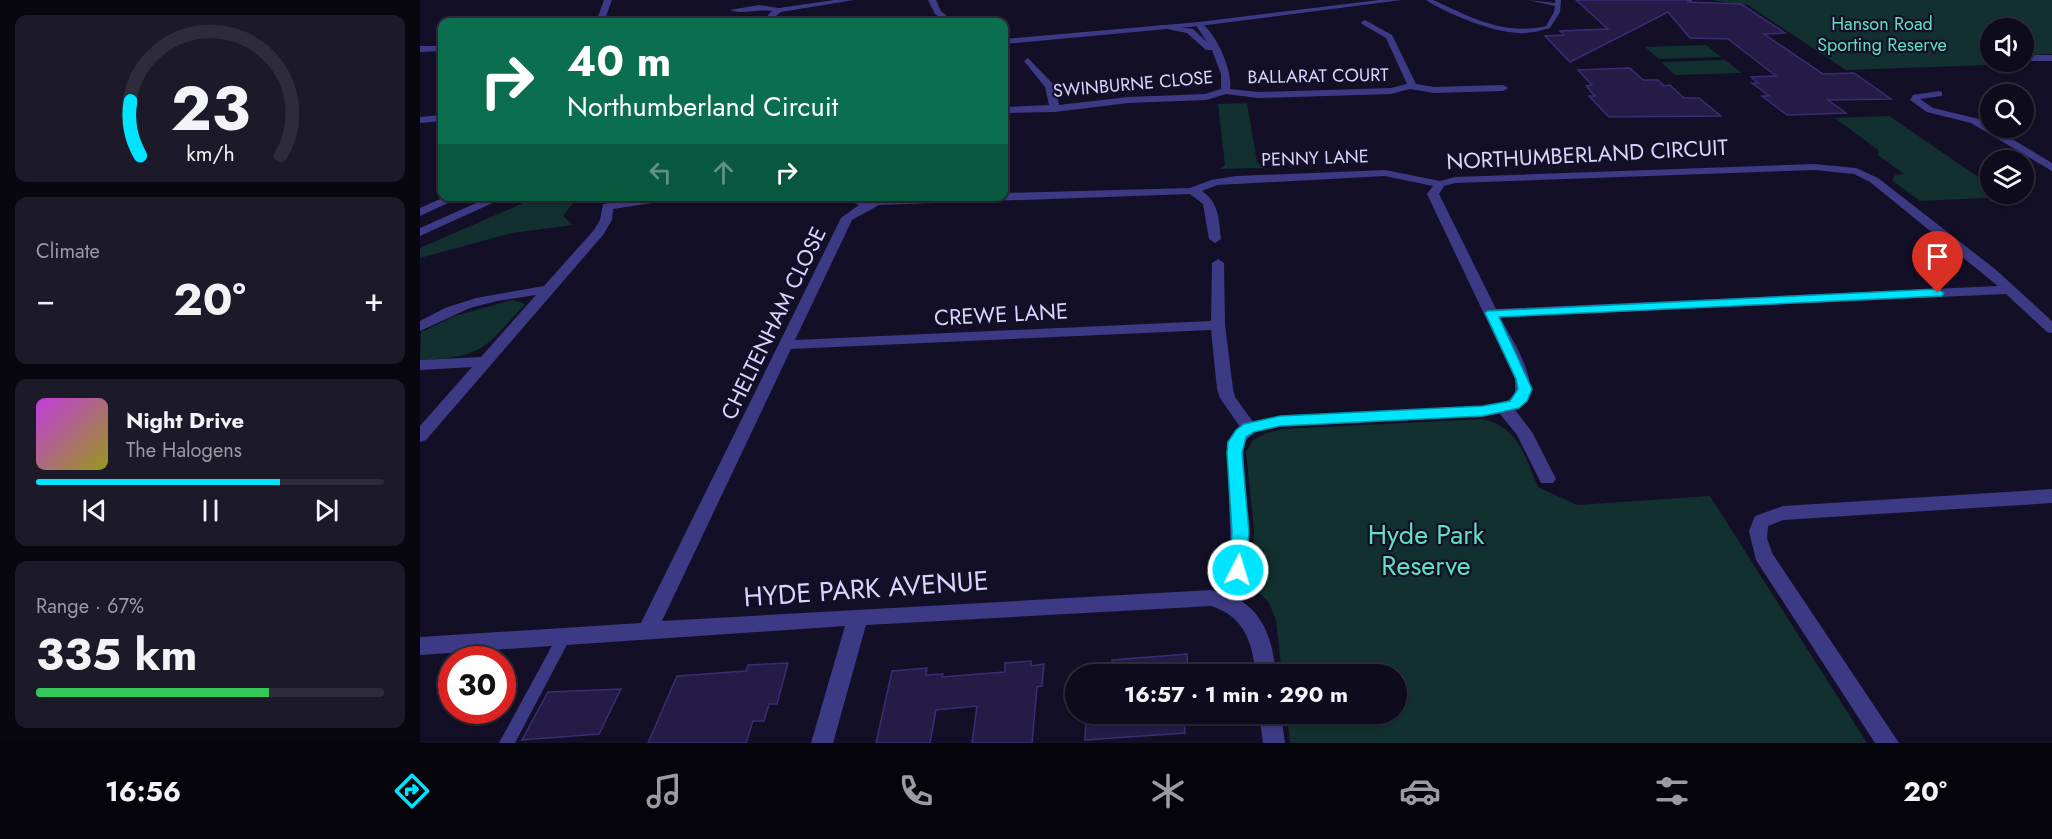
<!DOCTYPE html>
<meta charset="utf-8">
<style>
body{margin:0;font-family:Jost,sans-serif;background:#1c1929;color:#f1f3f6;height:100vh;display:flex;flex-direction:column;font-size:22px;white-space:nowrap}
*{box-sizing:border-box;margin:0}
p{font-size:20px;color:#9b9ba3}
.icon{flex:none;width:33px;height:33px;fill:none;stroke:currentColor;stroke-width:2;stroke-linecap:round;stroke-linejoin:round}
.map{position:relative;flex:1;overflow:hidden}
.details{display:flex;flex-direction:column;gap:15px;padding:15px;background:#08060f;width:420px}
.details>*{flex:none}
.guide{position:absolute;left:18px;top:18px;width:570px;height:183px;border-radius:12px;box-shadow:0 2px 4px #0004,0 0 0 2px #2e2b3b;background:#0b6e4f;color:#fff;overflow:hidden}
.controls{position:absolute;left:1560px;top:18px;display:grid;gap:12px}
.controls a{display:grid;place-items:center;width:54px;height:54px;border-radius:50%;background:#0e0b1c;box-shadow:0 2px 4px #0004,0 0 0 2px #2e2b3b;font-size:30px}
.speed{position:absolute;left:18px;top:646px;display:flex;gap:12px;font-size:30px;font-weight:700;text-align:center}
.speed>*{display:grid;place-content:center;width:78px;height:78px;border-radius:50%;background:#0e0b1c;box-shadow:0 2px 4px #0004,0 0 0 2px #2e2b3b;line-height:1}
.speed .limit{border:9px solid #d22;background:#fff;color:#111}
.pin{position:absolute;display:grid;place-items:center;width:51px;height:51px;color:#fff;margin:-62px -26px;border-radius:50% 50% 50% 0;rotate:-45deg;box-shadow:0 0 6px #0007}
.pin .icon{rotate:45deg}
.me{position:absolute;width:66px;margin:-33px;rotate:5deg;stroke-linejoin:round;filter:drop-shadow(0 0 4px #0008)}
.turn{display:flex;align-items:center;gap:21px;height:126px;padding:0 30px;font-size:27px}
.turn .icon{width:78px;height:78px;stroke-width:2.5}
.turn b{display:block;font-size:42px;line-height:51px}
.lanes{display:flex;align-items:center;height:57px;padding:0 30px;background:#0003;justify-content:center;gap:30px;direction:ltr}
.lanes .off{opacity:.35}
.big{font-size:45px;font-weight:700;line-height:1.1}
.details .card{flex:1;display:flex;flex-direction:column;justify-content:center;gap:9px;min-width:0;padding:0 21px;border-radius:12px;background:#1c1929}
.details .dial{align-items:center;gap:0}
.dial svg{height:156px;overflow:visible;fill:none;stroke:#2e2b3b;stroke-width:7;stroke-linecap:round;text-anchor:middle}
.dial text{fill:#f1f3f6;stroke:none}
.song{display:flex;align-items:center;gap:18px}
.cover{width:72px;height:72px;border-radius:9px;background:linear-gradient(135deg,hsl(290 70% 55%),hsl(60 70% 35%))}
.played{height:6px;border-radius:3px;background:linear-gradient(90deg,#00e5ff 70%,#2e2b3b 70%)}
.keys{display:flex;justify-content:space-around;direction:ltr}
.heat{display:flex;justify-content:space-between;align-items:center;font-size:33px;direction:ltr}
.charge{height:9px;border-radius:4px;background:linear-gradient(90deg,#34c759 67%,#2e2b3b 0)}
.trip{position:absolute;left:645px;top:664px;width:342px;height:60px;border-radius:30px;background:#0e0b1c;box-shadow:0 2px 4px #0004,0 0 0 2px #2e2b3b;font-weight:700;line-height:60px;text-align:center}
.tab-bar{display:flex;height:96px;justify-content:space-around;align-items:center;background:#06040b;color:#9b9ba3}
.tab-bar .icon{width:42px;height:42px}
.tab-bar .active{color:#00e5ff}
.tab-bar b{font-size:27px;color:#f1f3f6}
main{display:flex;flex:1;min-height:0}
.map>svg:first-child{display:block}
.green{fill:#12302f}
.building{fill:#241b47;stroke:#3b2d73;stroke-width:1.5}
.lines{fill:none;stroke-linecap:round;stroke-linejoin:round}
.service{fill:#3d3a85;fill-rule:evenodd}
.minor{fill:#3d3a85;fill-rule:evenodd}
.tertiary{fill:#3d3a85;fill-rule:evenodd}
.route{fill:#00e5ff;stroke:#0095a6;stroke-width:1.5}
.labels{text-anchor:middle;stroke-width:4.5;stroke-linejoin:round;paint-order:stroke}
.far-park-label{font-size:18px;fill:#5fe0c0;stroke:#130f26}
.far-street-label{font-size:18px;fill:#d9d4ff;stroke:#130f26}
.street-label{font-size:22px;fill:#d9d4ff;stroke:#130f26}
.near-park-label{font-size:27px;fill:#5fe0c0;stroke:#130f26}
.near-street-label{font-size:27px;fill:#d9d4ff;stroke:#130f26}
</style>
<main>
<section class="details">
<div class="card dial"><svg viewBox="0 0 100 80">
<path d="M14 69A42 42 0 1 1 86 69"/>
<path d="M14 69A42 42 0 0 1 9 41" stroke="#00e5ff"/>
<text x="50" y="56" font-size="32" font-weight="700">23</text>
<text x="50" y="72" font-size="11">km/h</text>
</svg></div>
<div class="card"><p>Climate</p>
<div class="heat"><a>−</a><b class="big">20°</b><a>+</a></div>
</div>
<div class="card">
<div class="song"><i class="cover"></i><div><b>Night Drive</b><p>The Halogens</p></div></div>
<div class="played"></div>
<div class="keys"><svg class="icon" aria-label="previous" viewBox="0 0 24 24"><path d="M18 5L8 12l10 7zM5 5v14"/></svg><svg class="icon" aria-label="pause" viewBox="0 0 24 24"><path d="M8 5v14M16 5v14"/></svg><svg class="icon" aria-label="next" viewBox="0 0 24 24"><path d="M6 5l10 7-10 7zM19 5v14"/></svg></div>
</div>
<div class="card"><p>Range · 67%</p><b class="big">335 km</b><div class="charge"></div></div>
</section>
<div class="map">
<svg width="1632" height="743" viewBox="0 0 1632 743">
<rect width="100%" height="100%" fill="#130f26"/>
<g class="green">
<path d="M1291 0H1632V54L1604 55V28H1570V62H1597V64L1426 70 1328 5Z"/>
<path d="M1286 45 1301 57 1239 59 1225 47Z"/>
<path d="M1305 60 1322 73 1255 75 1241 62Z"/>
<path d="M827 103 837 162 845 168 800 169 805 165 798 104Z"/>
<path d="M1469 116 1570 185V194H1582L1587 197 1500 201 1472 180 1475 175 1484 174 1458 155V150L1415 118Z"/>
<path d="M117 197H166L152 204 143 216 153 225 92 233 0 258V248Z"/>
<path d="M92 300 105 304C64 349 64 357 0 360L1 332 35 316Z"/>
<path d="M1063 419C1100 428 1104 456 1118 487L1157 505 1290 496 1447 743H870L867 714H976V675H862L856 620 849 603 837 590 831 577 834 529 826 452 833 440 847 433 863 429Z"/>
</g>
<g class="building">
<path d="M1156 0H1272L1267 2 1321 4 1365 33 1344 34 1403 74 1434 73 1471 99 1408 100 1426 113 1367 115 1342 96H1349L1332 83H1338L1331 77 1356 76 1308 39 1270 38 1248 12 1150 62 1125 36 1144 35 1140 31 1188 29Z"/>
<path d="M1210 68 1223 80H1238L1244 86 1250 85 1264 98H1279L1301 116 1189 117 1169 96H1175L1166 86 1172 85 1158 70Z"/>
<path d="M767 654 768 675H692V660Z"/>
<path d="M611 661V666L624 664 622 686 617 687 612 743H552L557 706 516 710 510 743H456L472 671 507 668 506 675 523 674 522 677 585 672V663Z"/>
<path d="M368 663 357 704H349L344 721H333L326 743H228L257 676 326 671 328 665Z"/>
<path d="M201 689 179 734 102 740 128 692Z"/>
<path d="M666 714H764L765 733 665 740Z"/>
</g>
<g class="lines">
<g class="service">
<path d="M1006 0H1013C1051 17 1083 36 1126 26L1134 12 1135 6 1108 0 1135 3V0H1141L1140 12 1130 28C1119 31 1109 34 1098 33 1072 32 1028 14 1006 0Z"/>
<path d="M144 631 149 633 151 637 95 743H79L139 633Z"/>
</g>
<g class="minor">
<path d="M184 0H192L184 22H176Z"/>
<path d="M414 0H434L361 12 356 16 355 22H347L348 15 352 11C339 9 320 15 310 10L339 5 359 8Z"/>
<path d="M508 0H516L521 11 534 22H526L515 14Z"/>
<path d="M945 20 972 35 996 84 1014 87 1083 85 1088 88 1083 91 1014 93 990 89 971 94 838 98 806 94 786 100 708 103 635 112 584 113V107L629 105 625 87 604 61 608 58 635 86 639 105 708 97 785 94 801 89V74L792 50H786L767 33 737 27 741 25 773 29 787 42 775 24 779 22C795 30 813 70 810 89L838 92 971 88 987 84 966 38 942 24 941 22Z"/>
<path d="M0 46H22V51L0 52Z"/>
<rect x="1605" y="55" width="27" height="6"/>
<path d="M1519 91 1522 92V96L1500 99 1513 108 1559 119 1632 163V171L1551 123 1507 112 1490 100 1493 95Z"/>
<path d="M22 115V121L0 123V117Z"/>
<path d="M1394 164 1436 168 1458 178 1575 269 1632 321V333L1627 332 1586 294 1080 317C1091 339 1132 396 1095 410L1112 432 1136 479 1133 483H1121L1097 435 1080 414 860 426 834 432 823 444 829 557 816 598C846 614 853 644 856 675H836C832 642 825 617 791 606L446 625 413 743H391L425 626 0 655V637L221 623 421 218 439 205 421 196C440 196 447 200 466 197L584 196V193L770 188 791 180 816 176 965 170 1020 181 1035 177ZM1394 170 1434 174 1450 182 1578 286 1076 309 1019 194 1024 186 1035 183ZM965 176 1013 186 1007 194 1095 379V395L1084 403 1063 406 860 416 833 422 815 397 813 389 805 325 804 263 798 259 792 263 791 321 375 340 432 220 459 205 770 194 783 204 789 239 795 243 801 239C799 220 799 202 782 191L797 185ZM791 330 797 389 800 398 820 427 807 442 811 557 798 592 791 590 242 621 371 349Z"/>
<path d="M336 196 331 199 232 203 193 209 192 220 183 235 6 440 0 442V426L52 367 0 370V360L61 357 116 295 77 301 50 308 0 331V321L25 308 56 298 124 286 174 230 180 220 183 204 232 197Z"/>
<path d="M1632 489V503L1363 520 1348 526 1347 538 1352 553 1479 743H1455L1336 560 1329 531 1335 516 1363 506Z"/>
<path d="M839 714H861L865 743H843Z"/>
</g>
<g class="tertiary">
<path d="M959 0H982L779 26 584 44V39L779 22Z"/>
<path d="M27 196H43L0 216V208Z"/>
<path d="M72 196H88L0 236V228Z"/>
</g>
</g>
<path class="route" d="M1518 289 1524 293 1522 296 1079 317 1112 389 1107 401 1099 408 1063 416 860 426 834 432 826 437 822 453 829 532 826 570 824 574H812L809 570 812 532 807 453 808 442 816 430 824 424 860 416 1063 406 1090 401 1098 389 1096 379 1065 313 1067 311Z"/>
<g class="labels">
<g class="far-park-label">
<text x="1462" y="30">Hanson Road<tspan x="1462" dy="21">Sporting Reserve</tspan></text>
</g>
<g class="far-street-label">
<text transform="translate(898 76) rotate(-1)" y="6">BALLARAT COURT</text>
<text transform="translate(713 84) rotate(-5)" y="6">SWINBURNE CLOSE</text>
<text transform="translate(895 158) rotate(-2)" y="6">PENNY LANE</text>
</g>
<g class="street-label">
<text transform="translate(1167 154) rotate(-3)" y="8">NORTHUMBERLAND CIRCUIT</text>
<text transform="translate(581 314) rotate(-3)" y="8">CREWE LANE</text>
<text transform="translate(353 323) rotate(-64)" y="8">CHELTENHAM CLOSE</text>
</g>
<g class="near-park-label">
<text x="1006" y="544">Hyde Park<tspan x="1006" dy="31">Reserve</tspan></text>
</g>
<g class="near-street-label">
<text transform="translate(446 589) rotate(-4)" y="9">HYDE PARK AVENUE</text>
</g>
</g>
</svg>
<div class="controls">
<a><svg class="icon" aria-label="sound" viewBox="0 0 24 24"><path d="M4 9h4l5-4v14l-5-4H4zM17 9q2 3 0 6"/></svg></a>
<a><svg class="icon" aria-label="search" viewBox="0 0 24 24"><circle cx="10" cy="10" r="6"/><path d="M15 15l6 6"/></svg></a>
<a><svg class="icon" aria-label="layers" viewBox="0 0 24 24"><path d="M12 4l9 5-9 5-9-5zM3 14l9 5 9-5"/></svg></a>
</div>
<div class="speed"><div class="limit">30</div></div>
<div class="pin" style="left:1518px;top:293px;background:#d93025"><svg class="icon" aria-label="arrive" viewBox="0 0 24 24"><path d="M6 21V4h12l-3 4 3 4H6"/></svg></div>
<svg class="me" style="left:818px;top:570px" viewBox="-20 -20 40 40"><circle r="17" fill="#00e5ff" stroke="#fff" stroke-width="3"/><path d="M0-11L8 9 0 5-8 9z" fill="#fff"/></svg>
<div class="trip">16:57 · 1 min · 290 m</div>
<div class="guide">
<div class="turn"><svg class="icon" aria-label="right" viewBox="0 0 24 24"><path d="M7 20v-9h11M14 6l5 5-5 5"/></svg><div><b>40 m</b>Northumberland Circuit</div></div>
<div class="lanes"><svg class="icon off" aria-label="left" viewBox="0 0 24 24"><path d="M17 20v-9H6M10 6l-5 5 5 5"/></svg><svg class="icon off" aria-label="ahead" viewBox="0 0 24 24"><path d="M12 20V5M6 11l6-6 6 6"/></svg><svg class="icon" aria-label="right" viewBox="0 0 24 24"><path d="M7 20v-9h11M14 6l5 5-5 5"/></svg></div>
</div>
</div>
</main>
<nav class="tab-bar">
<b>16:56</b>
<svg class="icon active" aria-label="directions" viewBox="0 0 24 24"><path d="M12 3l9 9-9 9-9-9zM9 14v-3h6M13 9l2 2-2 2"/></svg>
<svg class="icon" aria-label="music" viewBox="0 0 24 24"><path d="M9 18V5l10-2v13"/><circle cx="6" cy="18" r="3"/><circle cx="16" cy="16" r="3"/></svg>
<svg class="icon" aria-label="phone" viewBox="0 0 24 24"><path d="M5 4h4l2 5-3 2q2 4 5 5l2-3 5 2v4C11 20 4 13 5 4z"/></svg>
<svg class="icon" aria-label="climate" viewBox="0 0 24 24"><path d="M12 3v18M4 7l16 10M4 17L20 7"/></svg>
<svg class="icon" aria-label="car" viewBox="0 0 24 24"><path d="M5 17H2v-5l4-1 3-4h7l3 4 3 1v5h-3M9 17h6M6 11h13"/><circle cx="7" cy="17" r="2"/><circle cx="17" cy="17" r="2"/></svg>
<svg class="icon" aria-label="filters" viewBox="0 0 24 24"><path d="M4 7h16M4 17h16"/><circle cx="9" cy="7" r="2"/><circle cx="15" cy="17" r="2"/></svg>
<b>20°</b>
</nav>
